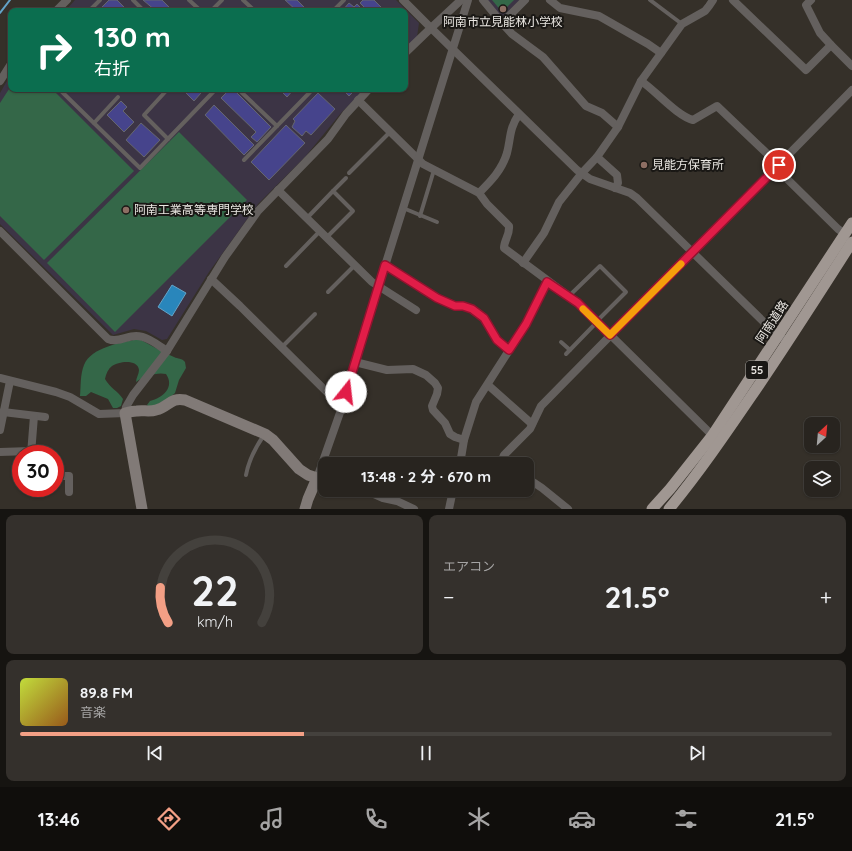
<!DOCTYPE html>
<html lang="ja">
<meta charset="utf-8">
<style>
body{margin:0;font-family:Quicksand,"Noto Sans JP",sans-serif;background:#34302c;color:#f1f3f6;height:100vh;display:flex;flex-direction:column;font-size:15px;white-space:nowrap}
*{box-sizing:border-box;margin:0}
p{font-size:13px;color:#a5a4a4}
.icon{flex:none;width:22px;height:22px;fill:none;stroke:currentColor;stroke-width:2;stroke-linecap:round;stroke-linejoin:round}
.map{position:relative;height:509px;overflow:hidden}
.details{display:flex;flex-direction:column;gap:6px;padding:6px;background:#161411;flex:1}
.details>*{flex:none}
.top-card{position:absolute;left:8px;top:8px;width:400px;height:84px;border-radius:8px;box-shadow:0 1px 3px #0004,0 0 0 1px #44413d;background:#0b6e4f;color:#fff;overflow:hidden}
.needle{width:26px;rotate:26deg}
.buttons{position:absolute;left:804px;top:417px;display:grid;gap:8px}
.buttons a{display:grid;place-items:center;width:36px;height:36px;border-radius:8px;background:#28241f;box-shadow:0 1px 3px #0004,0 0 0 1px #44413d;font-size:20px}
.speed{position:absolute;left:12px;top:445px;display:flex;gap:8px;font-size:20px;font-weight:700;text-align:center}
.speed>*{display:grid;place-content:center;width:52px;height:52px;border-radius:50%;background:#28241f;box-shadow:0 1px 3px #0004,0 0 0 1px #44413d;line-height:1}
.speed .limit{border:6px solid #d22;background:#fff;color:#111}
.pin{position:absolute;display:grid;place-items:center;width:34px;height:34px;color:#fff;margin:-17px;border:2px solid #fff;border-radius:50%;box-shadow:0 1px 4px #0007}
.me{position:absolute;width:44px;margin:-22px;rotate:16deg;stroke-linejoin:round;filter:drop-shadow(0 0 3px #0008)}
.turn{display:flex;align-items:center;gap:14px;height:84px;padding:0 20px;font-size:18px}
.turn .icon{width:52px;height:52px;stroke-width:2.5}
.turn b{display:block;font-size:28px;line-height:34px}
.big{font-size:30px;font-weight:700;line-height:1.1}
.details .widget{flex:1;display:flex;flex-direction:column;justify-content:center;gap:6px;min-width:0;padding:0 14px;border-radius:8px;background:#34302c}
.details .dial{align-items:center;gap:0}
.dial svg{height:104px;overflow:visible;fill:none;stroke:#44413d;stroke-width:7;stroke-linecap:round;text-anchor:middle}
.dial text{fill:#f1f3f6;stroke:none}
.song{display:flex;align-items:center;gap:12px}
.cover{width:48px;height:48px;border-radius:6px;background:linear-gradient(135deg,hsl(70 70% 55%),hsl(30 70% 35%))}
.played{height:4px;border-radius:2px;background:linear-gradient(90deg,#f39f85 35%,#44413d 35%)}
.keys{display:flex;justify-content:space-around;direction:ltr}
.heat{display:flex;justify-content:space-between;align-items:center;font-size:22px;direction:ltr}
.details .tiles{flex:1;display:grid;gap:6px;grid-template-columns:1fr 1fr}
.widget:last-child{grid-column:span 2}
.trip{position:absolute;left:318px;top:457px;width:216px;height:40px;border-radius:8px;background:#28241f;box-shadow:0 1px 3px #0004,0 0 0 1px #44413d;font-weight:700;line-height:40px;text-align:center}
.tab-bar{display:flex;height:64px;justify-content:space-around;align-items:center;background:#100e0c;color:#a5a4a4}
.tab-bar .icon{width:28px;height:28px}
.tab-bar .on{color:#f39f85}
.tab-bar b{font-size:18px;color:#f1f3f6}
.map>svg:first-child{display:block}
.education{fill:#3c3445}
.green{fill:#346748}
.water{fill:#2986bb;stroke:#63a3c7}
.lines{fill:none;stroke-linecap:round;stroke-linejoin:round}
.stream{stroke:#63a3c7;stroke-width:2}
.building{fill:#46448c;stroke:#65666f}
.service{stroke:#64605e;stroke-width:4}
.minor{stroke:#64605e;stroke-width:8}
.secondary{stroke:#817a77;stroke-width:11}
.trunk{stroke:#a09792;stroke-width:11}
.route-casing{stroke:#92132f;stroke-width:10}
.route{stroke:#e11d48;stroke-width:7}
.slow{stroke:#f59e0b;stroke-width:7}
.education-dot{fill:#8d6e63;stroke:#1a1815;stroke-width:1.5}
.labels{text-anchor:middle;stroke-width:4;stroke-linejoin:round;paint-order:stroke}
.shield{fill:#1a1815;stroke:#aca9a4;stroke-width:1}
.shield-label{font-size:11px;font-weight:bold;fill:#eae7e2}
.poi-label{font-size:12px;fill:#eae7e2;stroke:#1a1815;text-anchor:start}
.street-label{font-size:12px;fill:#eae7e2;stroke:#1a1815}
</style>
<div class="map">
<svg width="852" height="509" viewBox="0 0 852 509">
<rect width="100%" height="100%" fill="#353029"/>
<g class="education">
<path d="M75 0H396L419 23 417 37 405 49V11H65Z"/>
<path d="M487 0H520L502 17Z"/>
<path d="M11 74V89H365L341 113 305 157 258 204 209 272 167 339 162 340 146 331 134 329 113 335 0 224V93Z"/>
</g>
<g class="green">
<path d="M492 0H514L502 12Z"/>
<path d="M11 86V89H52L134 171 44 260 0 216V103Z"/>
<path d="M179 132 247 200 115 332 47 263Z"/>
<path d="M139 339C151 345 162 352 174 357 178 359 182 358 185 362L186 368 179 380 175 393 169 398 150 408 147 405 150 401C163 398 175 387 166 374 157 372 144 376 136 382 136 378 139 374 139 370 138 359 119 361 112 366 108 369 106 374 105 379 110 388 118 391 123 399L121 406 117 408H113L108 399 91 392 86 396H80C81 386 80 375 84 365 91 347 123 342 139 339Z"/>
</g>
<path class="water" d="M172 285 186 293 172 316 158 307Z"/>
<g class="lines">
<path class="stream" d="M0 13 10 0"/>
</g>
<g class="building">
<path d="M109 0H117L125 8 122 11H102L100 9Z"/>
<path d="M143 0H162L173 11H156Z"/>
<path d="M285 0H297L308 11H297Z"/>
<path d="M363 0H374L385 11H368L360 3Z"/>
<path d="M349 3 354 7 357 4 364 11H342Z"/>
<path d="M182 89H196L201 93 194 101Z"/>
<path d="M230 89H233L271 127 257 142 251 137 256 132 221 98Z"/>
<path d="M279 89H294L287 97Z"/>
<path d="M342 89H356L349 96Z"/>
<path d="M318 93 335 109 311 135 306 131 302 136 292 127 295 121 293 119Z"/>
<path d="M121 101 127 107 123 111 134 122 124 132 107 115Z"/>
<path d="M214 105 254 145 244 155 205 115Z"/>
<path d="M141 123 160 140 144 157 126 140Z"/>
<path d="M286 125 305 143 269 180 251 162Z"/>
</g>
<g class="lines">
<g class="service">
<path d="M133 0 144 11"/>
<path d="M189 0 201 11"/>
<path d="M243 0 255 11"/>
<path d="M650 0 682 24"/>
<path d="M89 11 100 0"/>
<path d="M211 11 222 0"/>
<path d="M333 11 344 0"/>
<path d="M59 89 140 168 216 89"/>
<path d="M163 89 166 91 144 115 168 139"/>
<path d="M238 89 277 126"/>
<path d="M94 123 118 97"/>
<path d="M244 160 313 89"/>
<path d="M349 173 390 132"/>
<path d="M403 208 437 222"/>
<path d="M420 216 434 170"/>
<path d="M307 218 333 191"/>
<path d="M327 237 353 211 333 191 346 178"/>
<path d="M286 266 320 231"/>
<path d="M328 292 355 265"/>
<path d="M569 296 600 266 626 292 597 321"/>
<path d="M561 342 570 350"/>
<path d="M282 347 315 314"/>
<path d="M566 354 597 322"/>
<path d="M246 475C249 459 255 448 264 435"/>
</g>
<g class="minor">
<path d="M403 0 431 28 405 53"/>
<path d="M461 0 431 28 577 170 590 179 630 193 637 198 772 330 788 342"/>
<path d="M483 0 502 23 525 0"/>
<path d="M550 0 560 8 599 16 648 44 661 53"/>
<path d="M733 0 806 70 831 45"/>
<path d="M811 0 806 5 820 33 831 45 852 66"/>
<path d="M56 11 67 0"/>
<path d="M502 23 512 34 543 57 586 106 602 113 618 127"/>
<path d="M0 81 11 64"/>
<path d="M641 81C656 91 677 116 693 120L717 106 779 165"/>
<path d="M358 100 423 164 479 193 487 204 509 226C510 235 504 240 504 248L578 303 715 438"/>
<path d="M597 157 617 175 618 183 615 188"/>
<path d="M776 168 838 229 845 234"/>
<path d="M278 190 372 282 416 310"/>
<path d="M479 193C491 181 502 170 507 153 511 137 509 129 519 114"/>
<path d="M0 231 108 339C118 343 126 336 136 336 147 336 158 345 167 351"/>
<path d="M523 263 544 233 559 202 582 173 597 157 618 127 641 81 682 24 705 11 709 6 713 0"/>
<path d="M385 265 437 298 455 306H463L471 309 484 318 497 340 509 350"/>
<path d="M211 279 240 306 342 407"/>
<path d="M355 362 387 370 413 369 426 375 435 383 438 388 437 394 432 406 433 410 445 423 450 434 455 437 464 440"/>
<path d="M0 378 56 392 70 397 99 414 125 413 126 407 133 395 167 351 225 257 258 211 328 139 346 114 369 89"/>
<path d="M488 385 532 424"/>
<path d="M3 412 45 417"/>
<path d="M0 430 10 381"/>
<path d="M0 452 31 451"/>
<path d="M31 454 34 416"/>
<path d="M460 464 464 440 476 402 526 324 547 282"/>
<path d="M504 464 502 460 504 455 530 429 541 406 852 90"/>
<path d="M55 476H69V492"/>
<path d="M527 478 542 488 568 509"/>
<path d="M325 480 317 478 342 407 355 362 468 0"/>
<path d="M365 490 383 498 397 501 414 509"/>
<path d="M449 509 453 490"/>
</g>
<path class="secondary" d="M142 509 125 413C129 412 133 411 137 411 143 410 150 412 156 410 169 407 170 397 185 400L265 434 273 440 299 469 308 475 317 478 308 499 305 509"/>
<g class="trunk">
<path d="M652 509 670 489 712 436 852 223"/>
<path d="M669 509C698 474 724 436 750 398 785 347 818 295 852 242"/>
</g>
</g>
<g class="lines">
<g class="route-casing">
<path id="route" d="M346 392 385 265 437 298 455 306H463L472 309 484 318 497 340 509 350 526 324 547 282 578 303 610 335 779 165"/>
</g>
<use href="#route" class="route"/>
<path class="slow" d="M583 309 610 335 681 264"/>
</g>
<g class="education-dot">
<circle cx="503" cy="9" r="4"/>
<circle cx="644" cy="165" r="4"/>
<circle cx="126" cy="210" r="4"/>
</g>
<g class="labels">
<rect class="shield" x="746" y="361" width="22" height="18" rx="3"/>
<g class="shield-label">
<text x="757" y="374">55</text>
</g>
<g class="poi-label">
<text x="503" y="26" text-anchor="middle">阿南市立見能林小学校</text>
<text x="652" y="169">見能方保育所</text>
<text x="134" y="214">阿南工業高等専門学校</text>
</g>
<g class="street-label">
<text transform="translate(772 322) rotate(-57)" y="4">阿南道路</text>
</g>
</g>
</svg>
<div class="buttons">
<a><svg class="needle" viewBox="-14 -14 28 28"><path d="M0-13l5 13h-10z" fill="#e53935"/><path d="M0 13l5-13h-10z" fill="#a5a4a4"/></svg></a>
<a><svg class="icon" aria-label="layers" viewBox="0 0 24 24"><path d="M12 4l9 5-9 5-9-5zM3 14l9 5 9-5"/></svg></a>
</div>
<div class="speed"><div class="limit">30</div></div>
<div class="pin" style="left:779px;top:165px;background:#d93025"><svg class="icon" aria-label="arrive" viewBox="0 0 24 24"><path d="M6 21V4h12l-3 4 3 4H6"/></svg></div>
<svg class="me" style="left:346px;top:392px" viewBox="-20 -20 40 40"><circle r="19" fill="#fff"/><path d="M0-13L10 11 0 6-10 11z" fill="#e11d48"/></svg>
<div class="trip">13:48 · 2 分 · 670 m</div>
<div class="top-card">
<div class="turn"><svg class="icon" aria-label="right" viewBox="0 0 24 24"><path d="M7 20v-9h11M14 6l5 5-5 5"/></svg><div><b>130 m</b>右折</div></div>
</div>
</div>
<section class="details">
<div class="tiles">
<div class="widget dial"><svg viewBox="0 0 100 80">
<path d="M14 69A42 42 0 1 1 86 69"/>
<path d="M14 69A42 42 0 0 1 8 42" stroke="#f39f85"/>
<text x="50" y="56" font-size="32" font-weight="700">22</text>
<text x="50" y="72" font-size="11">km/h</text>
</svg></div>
<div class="widget"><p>エアコン</p>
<div class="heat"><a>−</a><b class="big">21.5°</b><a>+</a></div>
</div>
<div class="widget">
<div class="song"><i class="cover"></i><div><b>89.8 FM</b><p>音楽</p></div></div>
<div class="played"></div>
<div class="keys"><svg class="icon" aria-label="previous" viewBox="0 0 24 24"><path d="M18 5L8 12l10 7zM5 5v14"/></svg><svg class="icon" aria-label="pause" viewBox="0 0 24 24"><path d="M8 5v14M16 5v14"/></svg><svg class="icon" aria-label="next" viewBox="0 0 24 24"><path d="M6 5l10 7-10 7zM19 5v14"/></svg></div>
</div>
</div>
</section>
<nav class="tab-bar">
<b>13:46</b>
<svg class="icon on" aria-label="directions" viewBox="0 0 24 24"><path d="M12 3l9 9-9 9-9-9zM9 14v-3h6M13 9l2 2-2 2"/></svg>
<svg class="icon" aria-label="music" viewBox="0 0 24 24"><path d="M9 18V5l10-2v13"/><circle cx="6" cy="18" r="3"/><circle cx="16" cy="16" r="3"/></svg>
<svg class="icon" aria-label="phone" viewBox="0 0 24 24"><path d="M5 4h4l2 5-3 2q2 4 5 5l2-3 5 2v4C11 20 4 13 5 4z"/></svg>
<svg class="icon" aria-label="climate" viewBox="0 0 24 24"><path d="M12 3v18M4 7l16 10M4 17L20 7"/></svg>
<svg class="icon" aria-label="car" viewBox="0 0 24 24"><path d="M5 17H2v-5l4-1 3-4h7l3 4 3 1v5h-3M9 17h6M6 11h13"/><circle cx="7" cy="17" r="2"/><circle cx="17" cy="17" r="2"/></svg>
<svg class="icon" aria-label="filters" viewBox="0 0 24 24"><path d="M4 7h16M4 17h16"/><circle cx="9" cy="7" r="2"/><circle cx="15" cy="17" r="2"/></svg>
<b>21.5°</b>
</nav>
